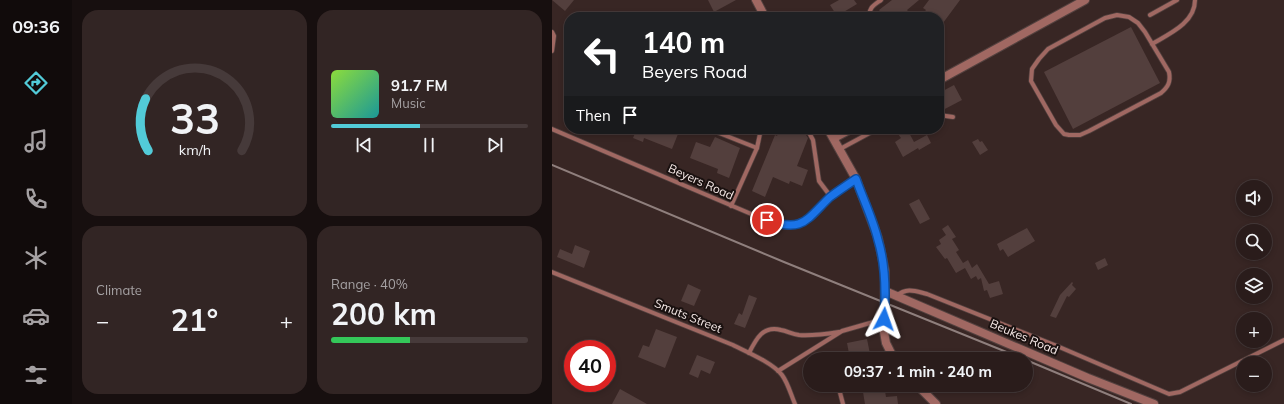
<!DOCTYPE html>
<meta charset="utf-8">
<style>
body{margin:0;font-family:Mulish,sans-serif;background:#322524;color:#f1f3f6;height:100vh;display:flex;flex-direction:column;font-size:15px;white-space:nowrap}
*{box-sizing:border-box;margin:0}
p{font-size:13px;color:#a5a1a3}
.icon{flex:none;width:22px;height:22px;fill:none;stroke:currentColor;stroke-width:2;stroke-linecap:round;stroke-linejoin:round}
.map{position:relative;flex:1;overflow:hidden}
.panel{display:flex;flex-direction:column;gap:10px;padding:10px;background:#170f0f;width:480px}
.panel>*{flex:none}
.guide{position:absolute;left:12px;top:12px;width:380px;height:122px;border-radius:16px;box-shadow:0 2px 6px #0003,0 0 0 1px #463a3a;background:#202124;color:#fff;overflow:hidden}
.controls{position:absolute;left:684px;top:180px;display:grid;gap:8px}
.controls a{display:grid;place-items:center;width:36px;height:36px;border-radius:50%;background:#2a1c1b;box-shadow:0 2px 6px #0003,0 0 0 1px #463a3a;font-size:20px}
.speed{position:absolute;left:12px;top:340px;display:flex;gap:8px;font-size:20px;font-weight:700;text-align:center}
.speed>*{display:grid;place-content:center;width:52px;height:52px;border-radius:50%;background:#2a1c1b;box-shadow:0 2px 6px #0003,0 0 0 1px #463a3a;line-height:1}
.speed .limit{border:6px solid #d22;background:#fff;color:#111}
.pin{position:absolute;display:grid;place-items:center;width:34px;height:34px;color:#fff;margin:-17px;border:2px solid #fff;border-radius:50%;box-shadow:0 1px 4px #0007}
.me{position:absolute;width:44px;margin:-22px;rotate:4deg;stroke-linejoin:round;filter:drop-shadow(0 0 3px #0008)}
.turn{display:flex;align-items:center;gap:14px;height:84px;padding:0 12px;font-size:18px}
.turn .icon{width:52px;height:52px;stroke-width:2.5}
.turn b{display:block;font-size:28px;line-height:34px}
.then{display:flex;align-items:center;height:38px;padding:0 12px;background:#0003;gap:8px;font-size:15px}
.big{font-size:30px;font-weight:700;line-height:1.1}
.panel .tile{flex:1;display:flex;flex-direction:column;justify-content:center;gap:6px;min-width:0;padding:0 14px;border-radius:16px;background:#322524}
.panel .dial{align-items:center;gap:0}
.dial svg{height:104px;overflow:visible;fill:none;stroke:#463a3a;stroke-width:7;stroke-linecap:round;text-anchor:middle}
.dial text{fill:#f1f3f6;stroke:none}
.song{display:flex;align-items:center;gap:12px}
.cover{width:48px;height:48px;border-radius:6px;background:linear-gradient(135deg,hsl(90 70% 55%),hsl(180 70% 35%))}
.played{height:4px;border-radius:2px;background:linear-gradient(90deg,#52cbd8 45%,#463a3a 45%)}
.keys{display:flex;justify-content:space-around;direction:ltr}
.heat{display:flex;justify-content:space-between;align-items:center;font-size:22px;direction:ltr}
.charge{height:6px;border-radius:3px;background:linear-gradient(90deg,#34c759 40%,#463a3a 0)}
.panel .tiles{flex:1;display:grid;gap:10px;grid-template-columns:repeat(2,1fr)}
.trip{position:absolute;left:251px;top:352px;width:230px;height:40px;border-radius:20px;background:#2a1c1b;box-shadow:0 2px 6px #0003,0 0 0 1px #463a3a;font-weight:700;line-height:40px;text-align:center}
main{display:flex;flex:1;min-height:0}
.tab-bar{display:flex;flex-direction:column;width:72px;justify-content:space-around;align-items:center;background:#110b0b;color:#a5a1a3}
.tab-bar .icon{width:28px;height:28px}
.tab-bar .current{color:#52cbd8}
.tab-bar b{font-size:18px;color:#f1f3f6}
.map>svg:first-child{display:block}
.building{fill:#533f3d}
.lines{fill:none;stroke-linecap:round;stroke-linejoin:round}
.service-casing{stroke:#53413f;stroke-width:5.5}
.minor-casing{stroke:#53413f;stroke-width:10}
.tertiary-casing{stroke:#53413f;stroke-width:10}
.service{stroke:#a06862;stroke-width:4}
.minor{stroke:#a06862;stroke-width:8}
.tertiary{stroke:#a06862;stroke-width:8}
.rail{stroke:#8f7f7d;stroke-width:2}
.route-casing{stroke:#114b97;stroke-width:10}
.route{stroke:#1a73e8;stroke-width:7}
.labels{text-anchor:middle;stroke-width:4;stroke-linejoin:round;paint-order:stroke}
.street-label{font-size:12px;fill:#f7eae8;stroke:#1a1110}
</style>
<main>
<nav class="tab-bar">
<b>09:36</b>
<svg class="icon current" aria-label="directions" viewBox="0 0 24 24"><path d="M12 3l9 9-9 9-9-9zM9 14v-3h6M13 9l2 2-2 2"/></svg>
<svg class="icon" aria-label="music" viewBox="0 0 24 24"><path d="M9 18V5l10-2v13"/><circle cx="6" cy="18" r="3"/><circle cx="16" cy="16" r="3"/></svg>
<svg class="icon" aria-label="phone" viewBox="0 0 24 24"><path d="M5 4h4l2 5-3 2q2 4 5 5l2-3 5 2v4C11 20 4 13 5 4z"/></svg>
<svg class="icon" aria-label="climate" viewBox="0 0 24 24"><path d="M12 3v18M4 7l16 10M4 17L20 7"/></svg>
<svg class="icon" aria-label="car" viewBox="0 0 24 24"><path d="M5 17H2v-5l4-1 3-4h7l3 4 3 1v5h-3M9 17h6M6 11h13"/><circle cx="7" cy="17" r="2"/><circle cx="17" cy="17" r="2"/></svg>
<svg class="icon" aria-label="filters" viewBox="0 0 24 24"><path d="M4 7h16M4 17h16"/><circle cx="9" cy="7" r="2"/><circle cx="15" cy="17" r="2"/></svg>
</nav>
<section class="panel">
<div class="tiles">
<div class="tile dial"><svg viewBox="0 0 100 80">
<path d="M14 69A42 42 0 1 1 86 69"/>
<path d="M14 69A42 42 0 0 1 12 29" stroke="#52cbd8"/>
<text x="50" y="56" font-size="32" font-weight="700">33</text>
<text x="50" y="72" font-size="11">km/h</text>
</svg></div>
<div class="tile">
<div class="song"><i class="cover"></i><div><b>91.7 FM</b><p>Music</p></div></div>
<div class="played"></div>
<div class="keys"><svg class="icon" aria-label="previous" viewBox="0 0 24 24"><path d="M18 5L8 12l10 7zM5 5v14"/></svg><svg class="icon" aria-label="pause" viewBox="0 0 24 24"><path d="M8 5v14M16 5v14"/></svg><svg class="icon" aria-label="next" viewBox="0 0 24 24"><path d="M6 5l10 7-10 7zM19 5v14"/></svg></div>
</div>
<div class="tile"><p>Climate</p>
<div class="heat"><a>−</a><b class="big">21°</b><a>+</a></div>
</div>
<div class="tile"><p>Range · 40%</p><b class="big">200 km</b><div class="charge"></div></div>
</div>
</section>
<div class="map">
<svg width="732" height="404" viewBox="0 0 732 404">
<rect width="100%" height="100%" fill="#382624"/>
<g class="building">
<path d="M0 0H22L13 11Z"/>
<path d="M156 0H184L162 12Z"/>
<path d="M287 0H302L305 4 285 16 278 5Z"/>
<path d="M340 0H367L355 10 361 17H332L327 10Z"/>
<path d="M377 0H408L391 23 387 20V17H368L374 10 371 8Z"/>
<path d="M579 27 608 83 521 129 492 72Z"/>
<path d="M402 85 410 100 389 111 387 106V93Z"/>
<path d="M85 129H128L120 149 92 138 91 142 81 138Z"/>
<path d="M228 129H240L254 135 256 138 245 166 256 170 250 186 238 181 237 184 221 177 213 197 200 191 223 135 225 136Z"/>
<path d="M355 129 362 142 375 135 379 143 367 150 366 148 351 157 343 142 349 138 346 134Z"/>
<path d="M163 137 188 148 177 178 165 173 166 169 138 158 144 142 158 147Z"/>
<path d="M426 139 428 142 430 141 436 150 428 155 420 142Z"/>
<path d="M367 199 378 219 368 224 357 204Z"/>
<path d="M396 225 404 237 400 239 407 250 404 252 411 263 416 260 420 268 425 264 437 284 447 281 451 294 438 298 435 290 432 291 429 278 426 280 424 276 419 279 413 268 404 273 395 258 393 259 384 247 389 244 387 240 394 235 390 229Z"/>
<path d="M475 228 483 241 456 257 451 249 448 251 445 244Z"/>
<path d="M23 245 38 251 32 268 5 257 8 249 20 254Z"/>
<path d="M553 258 556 265 546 270 543 263Z"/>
<path d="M520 282 521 283 520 285 524 289 517 297 515 296 504 318 498 316 508 295Z"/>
<path d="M136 284 149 290 142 306 129 301Z"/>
<path d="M197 295 205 298 193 328 182 324 187 313 190 315Z"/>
<path d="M104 329 125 337 113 368 86 357 91 345 97 347Z"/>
<path d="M315 339 319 359H298L295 343Z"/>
<path d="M145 355 163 362 158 374 149 370 146 378 137 374Z"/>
<path d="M303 385H332L334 397 345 396 346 404H313L311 392 305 393Z"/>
<path d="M68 389 95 404H60Z"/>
</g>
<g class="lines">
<g class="service-casing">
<g id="service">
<path d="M565 15 577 17 586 23 593 32 617 72C619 82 616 87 609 93L537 131 528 135H517L512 134 504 125 479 81 480 69 487 59 496 49 553 18Z"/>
<path d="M598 15 625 0"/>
<path d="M318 17C316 8 322 5 329 0"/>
<path d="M0 32 2 36 0 51"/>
<path d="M600 44C617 34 643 23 643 0"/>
<path d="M387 115 401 117"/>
<path d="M0 129 204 216 234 226 244 225 258 218 279 197 304 179"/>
<path d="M157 129 205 148"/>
<path d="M255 129 261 140 267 181 279 197"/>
<path d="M288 149 325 129"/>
<path d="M179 206 205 148 209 129"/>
<path d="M0 272 181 345C195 352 221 363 230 375 236 383 239 395 243 404"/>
<path d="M344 296C355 287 363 291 375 294L505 346 617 394 628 392 732 340"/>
<path d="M197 353C204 339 211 325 229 330 235 331 240 334 247 335 260 336 274 334 287 332"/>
<path d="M226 371 290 331 332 319"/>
<path d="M286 385 291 404"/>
</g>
</g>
<g class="minor-casing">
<g id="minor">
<path d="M387 80 533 0"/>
<path d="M282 138 299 129"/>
<path d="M333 291 536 378 602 404"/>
</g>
</g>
<g class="tertiary-casing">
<g id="tertiary">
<path d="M204 0 213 17"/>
<path d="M276 129 304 179 326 238 333 271 332 332 334 343 342 359"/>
<path d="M365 385 384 404"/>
</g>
</g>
<use href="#service" class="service"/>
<use href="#minor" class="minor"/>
<use href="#tertiary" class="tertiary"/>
<g class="rail">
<path d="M0 165 232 262 472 359"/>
<path d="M474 360 579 404"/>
</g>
</g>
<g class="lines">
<g class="route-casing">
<path id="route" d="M215 220C251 233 254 220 278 197 286 191 295 185 304 179 311 199 321 219 326 240 334 266 334 293 332 319"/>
</g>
<use href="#route" class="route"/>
</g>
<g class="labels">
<g class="street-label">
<text transform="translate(149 182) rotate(24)" y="4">Beyers Road</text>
<text transform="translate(136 316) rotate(22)" y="4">Smuts Street</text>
<text transform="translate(472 337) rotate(23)" y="4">Beukes Road</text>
</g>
</g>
</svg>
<div class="controls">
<a><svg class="icon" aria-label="sound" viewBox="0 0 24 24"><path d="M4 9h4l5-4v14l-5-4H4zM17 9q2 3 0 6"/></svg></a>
<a><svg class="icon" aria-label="search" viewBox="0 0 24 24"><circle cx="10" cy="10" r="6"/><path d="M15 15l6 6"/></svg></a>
<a><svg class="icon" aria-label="layers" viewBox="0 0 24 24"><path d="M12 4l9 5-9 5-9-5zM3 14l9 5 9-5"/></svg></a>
<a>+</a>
<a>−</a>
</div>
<div class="speed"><div class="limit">40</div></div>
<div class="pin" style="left:215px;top:220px;background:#d93025"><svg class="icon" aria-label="arrive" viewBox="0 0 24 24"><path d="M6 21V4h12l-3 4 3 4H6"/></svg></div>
<svg class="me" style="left:332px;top:319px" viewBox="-20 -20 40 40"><path d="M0-17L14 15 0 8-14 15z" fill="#1a73e8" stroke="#fff" stroke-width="4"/></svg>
<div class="trip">09:37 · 1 min · 240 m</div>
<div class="guide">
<div class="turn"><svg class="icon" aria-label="left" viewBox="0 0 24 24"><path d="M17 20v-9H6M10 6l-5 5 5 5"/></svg><div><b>140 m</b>Beyers Road</div></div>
<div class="then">Then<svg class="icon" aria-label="arrive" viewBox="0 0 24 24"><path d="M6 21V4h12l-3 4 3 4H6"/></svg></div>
</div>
</div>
</main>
